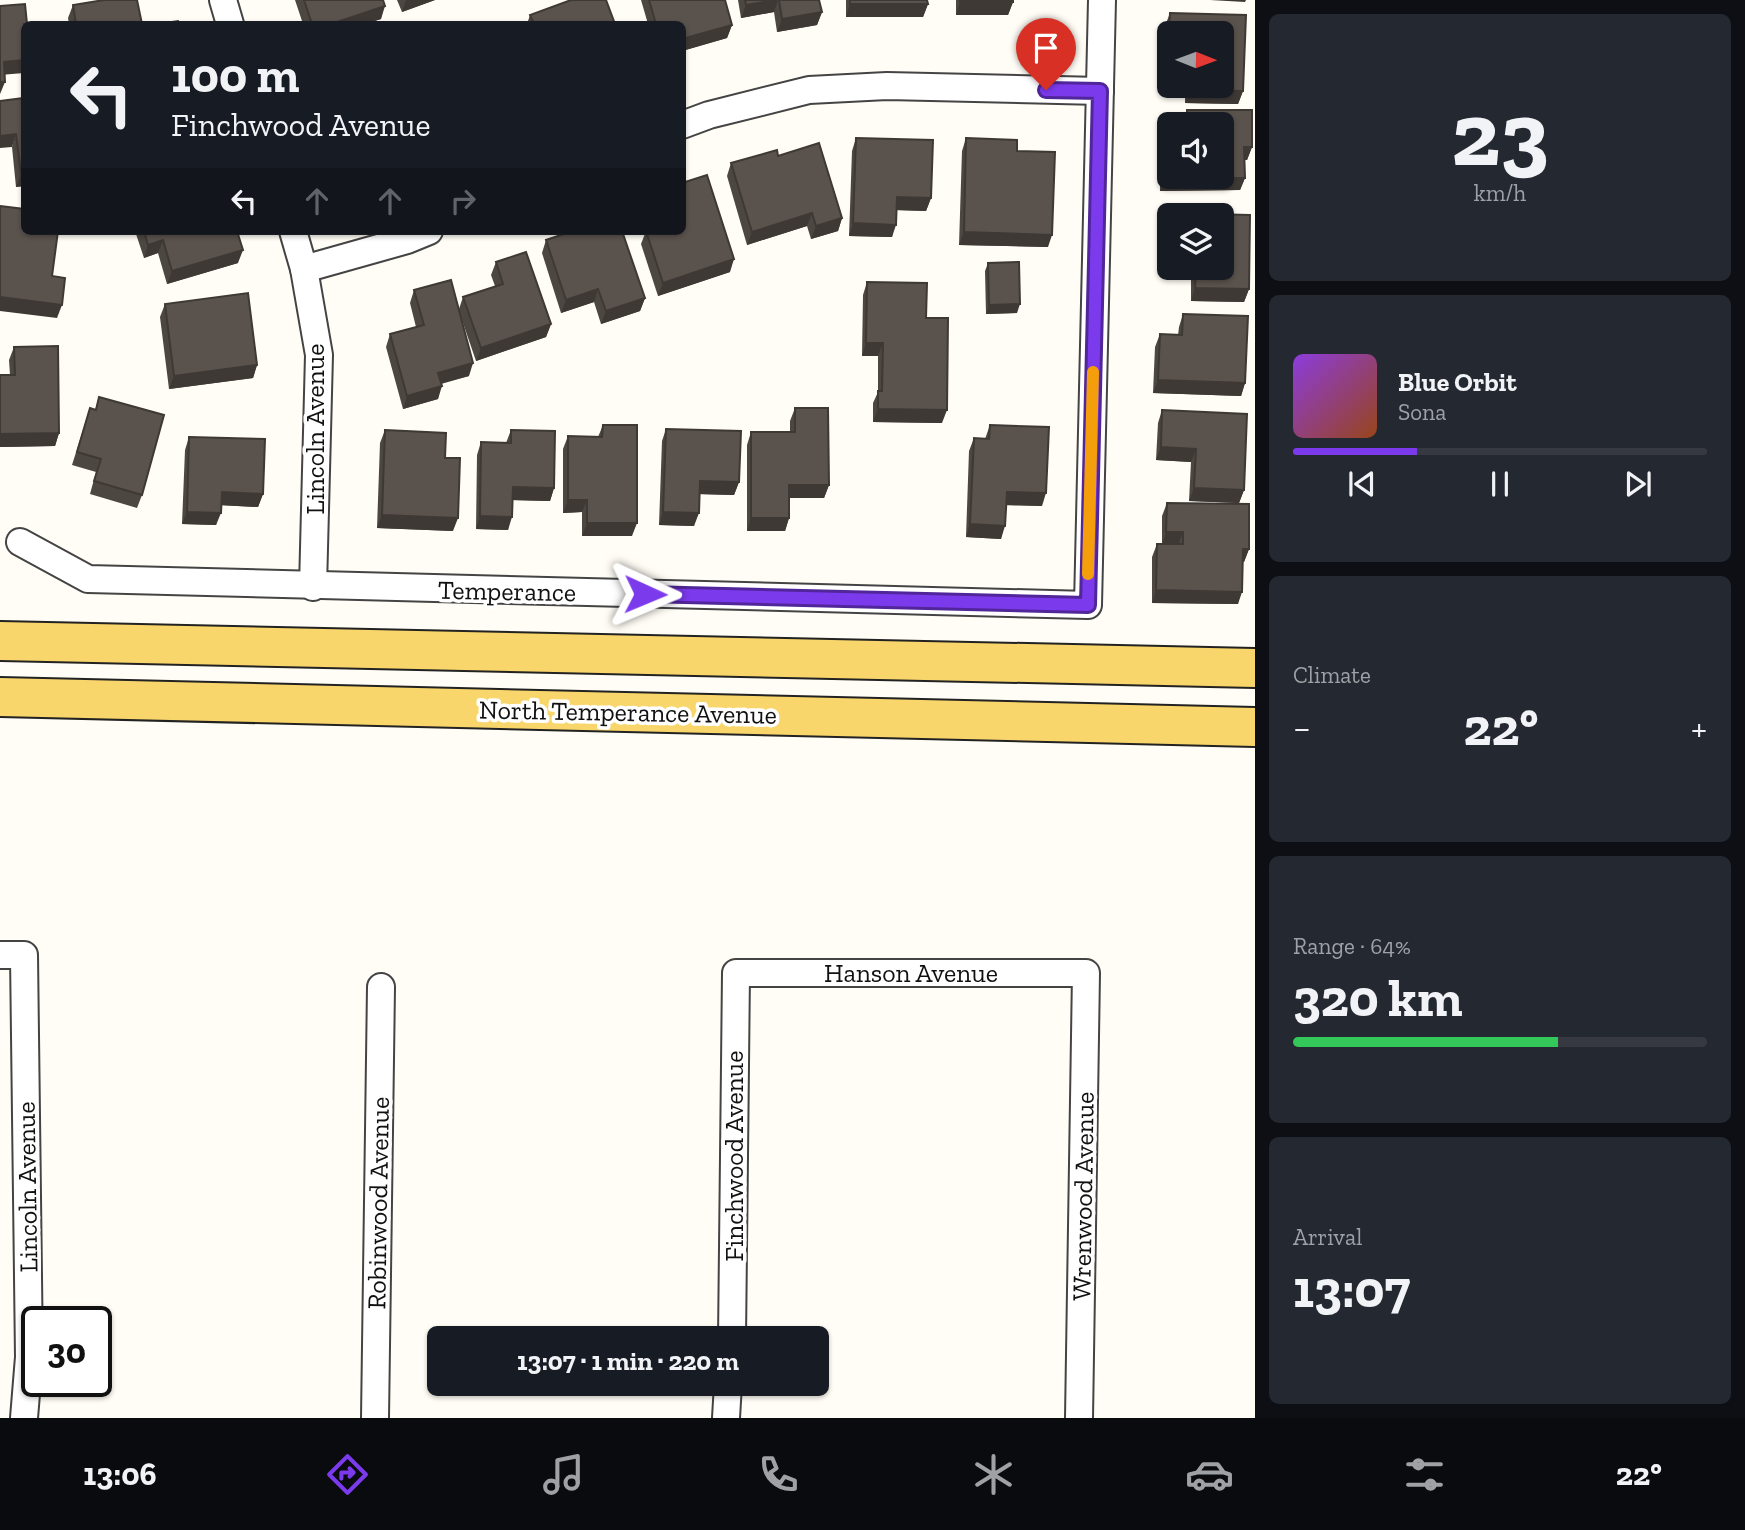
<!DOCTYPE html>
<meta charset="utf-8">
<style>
body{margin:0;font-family:"Zilla Slab",serif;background:#242831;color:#f1f3f6;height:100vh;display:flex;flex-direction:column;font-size:26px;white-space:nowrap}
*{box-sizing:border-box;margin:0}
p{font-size:23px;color:#9ea1a6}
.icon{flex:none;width:38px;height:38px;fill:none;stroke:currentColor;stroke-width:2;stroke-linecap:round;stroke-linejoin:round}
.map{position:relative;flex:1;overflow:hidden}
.side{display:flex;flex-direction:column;gap:14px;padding:14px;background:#0d0f14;width:490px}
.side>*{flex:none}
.hud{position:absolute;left:21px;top:21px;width:665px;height:214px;border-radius:10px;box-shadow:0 2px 5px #0004;background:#171b24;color:#f1f3f6;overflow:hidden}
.needle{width:46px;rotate:91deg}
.controls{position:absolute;left:1157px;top:21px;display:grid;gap:14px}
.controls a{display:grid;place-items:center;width:77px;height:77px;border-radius:10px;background:#171b24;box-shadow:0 2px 5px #0004;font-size:35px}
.speed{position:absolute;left:21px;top:1306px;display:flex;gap:14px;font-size:35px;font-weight:700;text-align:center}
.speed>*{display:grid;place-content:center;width:91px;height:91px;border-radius:50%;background:#171b24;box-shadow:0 2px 5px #0004;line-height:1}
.speed .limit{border:4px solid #111;border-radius:10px;background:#fff;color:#111}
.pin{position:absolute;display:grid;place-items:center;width:60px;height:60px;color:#fff;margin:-72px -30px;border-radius:50% 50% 50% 0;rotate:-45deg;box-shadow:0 0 7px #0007}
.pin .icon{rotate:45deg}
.me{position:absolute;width:77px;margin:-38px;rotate:91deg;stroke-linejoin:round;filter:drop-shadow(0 0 5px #0008)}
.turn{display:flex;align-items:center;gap:24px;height:147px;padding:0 35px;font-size:32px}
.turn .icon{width:91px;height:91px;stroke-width:2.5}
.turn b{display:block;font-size:49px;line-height:60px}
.lanes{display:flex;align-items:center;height:66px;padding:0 35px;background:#0003;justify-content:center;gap:35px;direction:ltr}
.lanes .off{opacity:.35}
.big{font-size:52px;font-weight:700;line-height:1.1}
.side .widget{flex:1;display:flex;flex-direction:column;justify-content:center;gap:10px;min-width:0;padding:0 24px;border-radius:10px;background:#242831}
.side .dial{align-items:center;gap:0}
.dial b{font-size:91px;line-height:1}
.song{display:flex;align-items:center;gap:21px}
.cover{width:84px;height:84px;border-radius:10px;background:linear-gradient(135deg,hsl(270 70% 55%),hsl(20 70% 35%))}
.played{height:7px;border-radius:4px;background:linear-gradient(90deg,#7c3aed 30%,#363941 30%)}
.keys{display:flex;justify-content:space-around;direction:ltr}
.heat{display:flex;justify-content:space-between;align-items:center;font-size:38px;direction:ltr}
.charge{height:10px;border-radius:5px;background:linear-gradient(90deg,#34c759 64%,#363941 0)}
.trip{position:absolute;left:427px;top:1326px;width:402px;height:70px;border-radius:10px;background:#171b24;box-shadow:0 2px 5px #0004;font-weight:700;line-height:70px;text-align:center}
.menu{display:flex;height:112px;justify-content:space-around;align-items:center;background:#090b0e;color:#9ea1a6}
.menu .icon{width:49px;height:49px}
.menu .active{color:#7c3aed}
.menu b{font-size:32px;color:#f1f3f6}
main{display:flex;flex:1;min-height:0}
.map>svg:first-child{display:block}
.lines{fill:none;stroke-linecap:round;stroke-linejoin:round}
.minor-casing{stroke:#444;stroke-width:30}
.primary-casing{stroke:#222;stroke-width:42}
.minor{stroke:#fff;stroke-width:26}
.primary{stroke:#f9d66b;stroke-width:38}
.wall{fill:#4d4742}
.shaded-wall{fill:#3f3936}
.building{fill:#5a524d;stroke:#3f3936;stroke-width:2}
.route-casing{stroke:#51269a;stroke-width:18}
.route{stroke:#7c3aed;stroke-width:12}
.slow{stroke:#f59e0b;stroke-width:12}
.labels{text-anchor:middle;stroke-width:7;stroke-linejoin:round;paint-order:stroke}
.street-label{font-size:26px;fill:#111;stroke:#fff}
</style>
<main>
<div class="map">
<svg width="1255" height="1418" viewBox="0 0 1255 1418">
<rect width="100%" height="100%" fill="#fffdf5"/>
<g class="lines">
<g class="minor-casing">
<g id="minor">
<path d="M223 0 230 24"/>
<path d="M682 125 709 115 809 90 887 86 1100 91"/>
<path d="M293 231 304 269 319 355 313 587"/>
<path d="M304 269 407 240 429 231"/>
<path d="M20 542 88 579 1088 605 1102 0"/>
<path d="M0 955H24L29 1357 24 1418"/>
<path d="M732 1339 736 973H1086L1079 1418"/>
<path d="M375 1418 381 987"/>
<path d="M726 1418 728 1384"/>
</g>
</g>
<g class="primary-casing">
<g id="primary">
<path d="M0 641 1255 668"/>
<path d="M0 697 1255 727"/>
</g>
</g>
<use href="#minor" class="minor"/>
<use href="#primary" class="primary"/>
</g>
<g class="wall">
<path d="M295 0H383L381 19 365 24H303Z"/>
<path d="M397 0H435L402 12Z"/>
<path d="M641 0H725L732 25 727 38 682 51V24H648Z"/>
<path d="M738 0H819L822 12 817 25 777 32 774 12 741 18Z"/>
<path d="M846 0H927L928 4 923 17H846Z"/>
<path d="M956 0H1013V2L1008 15H956Z"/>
<path d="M73 5 142 24H69L68 18Z"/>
<path d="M1170 13 1246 15 1243 91 1238 104 1185 103V86H1222V33H1169V61L1164 60 1165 26Z"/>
<path d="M530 15 615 24H527Z"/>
<path d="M24 98V186L16 187 12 147Z"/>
<path d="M1187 110H1252V147L1247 160H1244L1245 178 1240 190 1160 191V142L1164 129H1169V177H1222V124H1182Z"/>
<path d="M856 138 931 198 926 211 897 210 892 237 849 236 852 151Z"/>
<path d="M966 138 1017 151 1048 247 959 245 962 151Z"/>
<path d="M778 156 842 218 838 231 811 239 807 226 747 245 727 176 731 163Z"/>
<path d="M1165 213 1250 215 1249 289 1244 302 1191 301V268H1222V215H1169V263H1160V226Z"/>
<path d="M135 231H237L238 263 167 284 158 253 144 258Z"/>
<path d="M646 231 730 272 658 296 641 244Z"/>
<path d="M546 240 645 298 640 311 601 324 594 302 561 313 542 253Z"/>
<path d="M496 262 551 324 546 337 476 361 462 320 469 376 441 383 438 399 403 409 386 347 390 334 416 327 410 303 414 290 459 309 463 297 495 286 491 275Z"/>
<path d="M988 263 1017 313 986 314 985 271Z"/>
<path d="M867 282 926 318 942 423 873 422V403L878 392V356H862L863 295Z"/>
<path d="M165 304 257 365 253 378 169 389 160 317Z"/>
<path d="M1183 314 1245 383 1241 396 1153 393 1155 347 1160 334 1178 335 1179 327Z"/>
<path d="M14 347 59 433 55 446 0 447V375H10L9 360Z"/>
<path d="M99 397 142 495 137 508 90 494 96 472 72 465 90 408 95 410Z"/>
<path d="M795 408 829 485 824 498H789V518L785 531H747V445L751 432H790V421Z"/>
<path d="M1162 410 1244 490 1239 503 1189 501 1191 462 1156 460 1158 423Z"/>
<path d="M603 425 632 536H582V512L563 513V449L568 436 598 437Z"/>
<path d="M990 425 1042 506 1006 505 1001 539 966 537 969 451 974 438 985 439Z"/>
<path d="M666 429 739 482 734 495 699 494 694 526 659 525 662 441Z"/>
<path d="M385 430 445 458 453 531 377 528 380 443Z"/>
<path d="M511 430 554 488 550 501 513 500 508 530 476 529 477 455 481 442 506 443Z"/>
<path d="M189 437 263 494 258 507 221 505 216 525 182 524 185 450Z"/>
<path d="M1167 503 1249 549 1244 562H1243L1238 604 1152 603V557L1157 544H1162V516Z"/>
</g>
<g class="shaded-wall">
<path d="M406 0H435L402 12Z"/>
<path d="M778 0 774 12 741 18 746 5Z"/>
<path d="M1210 0H1246L1245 2Z"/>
<path d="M960 2H1013L1008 15H956Z"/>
<path d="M850 4H928L923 17H846Z"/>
<path d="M385 6 381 19 365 24H331Z"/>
<path d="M822 12 817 25 777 32 782 19Z"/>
<path d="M732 25 727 38 682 51V39Z"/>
<path d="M1169 48V61L1164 60Z"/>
<path d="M24 60V73L0 75 4 62Z"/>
<path d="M0 82H5L0 94Z"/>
<path d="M1189 90 1243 91 1238 104 1185 103Z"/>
<path d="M16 134 12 147 0 148V136Z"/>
<path d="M1244 147H1252L1247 160H1239Z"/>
<path d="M21 174H24V186L16 187Z"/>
<path d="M1165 178H1245L1240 190 1160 191Z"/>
<path d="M897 197 931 198 926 211 893 210Z"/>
<path d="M812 213 807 226 747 245 752 232Z"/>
<path d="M842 218 838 231 811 239 816 226Z"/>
<path d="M853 223 896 225 892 237 849 236Z"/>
<path d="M964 232 1052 235 1048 247 959 245Z"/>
<path d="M163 240 158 253 144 258 148 245Z"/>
<path d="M243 250 238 263 167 284 172 271Z"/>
<path d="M1164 250H1169V263H1160Z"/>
<path d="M734 259 730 272 658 296 663 283Z"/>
<path d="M1195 288 1249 289 1244 302 1191 301Z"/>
<path d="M598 289 594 302 561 313 566 300Z"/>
<path d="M0 297 62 305 57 318 0 311Z"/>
<path d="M645 298 640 311 601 324 606 311Z"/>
<path d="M1020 304 1017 313 986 314 989 305Z"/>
<path d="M551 324 546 337 476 361 481 348Z"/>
<path d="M866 343H883L878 356H862Z"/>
<path d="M473 363 469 376 434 386 438 373Z"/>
<path d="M257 365 253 378 169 389 174 376Z"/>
<path d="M1158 380 1245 383 1241 396 1153 393Z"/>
<path d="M442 386 438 399 403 409 407 396Z"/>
<path d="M878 409 947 410 942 423 873 422Z"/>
<path d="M59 433 55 446 0 447V434Z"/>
<path d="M1161 447 1196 449 1191 462 1156 460Z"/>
<path d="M700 481 739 482 734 495 695 494Z"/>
<path d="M789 485H829L824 498H785Z"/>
<path d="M513 487 554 488 550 501 508 500Z"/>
<path d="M1194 488 1244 490 1239 503 1189 501Z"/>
<path d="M222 492 263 494 258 507 217 505Z"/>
<path d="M1007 492 1046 493 1042 506 1002 505Z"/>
<path d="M568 500H587L582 512 563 513Z"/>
<path d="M187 512 221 513 216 525 182 524Z"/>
<path d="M663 512 699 513 694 526 659 525Z"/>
<path d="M382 515 458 518 453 531 377 528Z"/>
<path d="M480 516 512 517 508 530 476 529Z"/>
<path d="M751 518H789L785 531H747Z"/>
<path d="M587 523H637L632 536H582Z"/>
<path d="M970 524 1005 526 1001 539 966 537Z"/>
<path d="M1166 532H1183L1178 545H1162Z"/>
<path d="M1243 549H1249L1244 562H1238Z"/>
<path d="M1156 590 1242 592 1238 604 1152 603Z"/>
</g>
<g class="building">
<path d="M104 0H137L142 24H76L73 5Z"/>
<path d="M304 0H383L385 6 331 24H312Z"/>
<path d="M571 0H606L615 24H534L530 15Z"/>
<path d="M649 0H725L732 25 682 39V24H656Z"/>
<path d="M745 0H776L746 5Z"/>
<path d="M779 0H819L822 12 782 19Z"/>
<path d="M850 0H927L928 4H850Z"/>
<rect x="960" y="0" width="53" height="2"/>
<path d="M25 4 27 24H24V60L4 62 5 82H0V6Z"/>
<path d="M1170 13 1246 15 1243 91 1189 90V86H1222V33H1169Z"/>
<path d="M178 21 179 24H158Z"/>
<path d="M24 98V174H21L16 134 0 136V101Z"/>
<path d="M1187 110H1252V147H1244L1245 178H1165L1164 129H1169V177H1222V124H1187Z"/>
<path d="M856 138 933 140 931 198 897 197 896 225 853 223Z"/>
<path d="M966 138 1017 140V151L1055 152 1052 235 964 232Z"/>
<path d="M819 143 842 218 816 226 812 213 752 232 731 163 777 150 778 156Z"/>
<path d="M707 175 734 259 663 283 646 231H682V183Z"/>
<path d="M0 206 24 209V231H58L52 276 65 278 62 305 0 297Z"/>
<path d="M1165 213 1250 215 1249 289 1195 288 1196 268H1222V215H1169V250H1164Z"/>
<path d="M144 231H237L243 250 172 271 163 240 148 245Z"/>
<path d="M573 231H622L645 298 606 311 598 289 566 300 546 240Z"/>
<path d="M526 252 551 324 481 348 463 297 503 284 496 262Z"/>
<path d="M1019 262 1020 304 989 305 988 263Z"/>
<path d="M451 280 473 363 438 373 442 386 407 396 390 334 424 325 414 290Z"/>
<path d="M867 282 927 283 926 318H948L947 410 878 409V391H882L883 343H866Z"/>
<path d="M248 293 257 365 174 376 165 304Z"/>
<path d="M1183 314 1248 316 1245 383 1158 380 1160 334 1182 335Z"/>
<path d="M58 346 59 433 0 434V375H15L14 347Z"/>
<path d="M99 397 164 415 142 495 94 481 101 459 77 452 90 408 96 410Z"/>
<path d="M795 408H828L829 485H789V518H751V432H795Z"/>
<path d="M1162 410 1247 414 1244 490 1194 488 1196 449 1161 447Z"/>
<path d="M603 425H637V523H587V500H568V436L602 437Z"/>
<path d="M990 425 1049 427 1046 493 1007 492 1005 526 970 524 974 438 989 439Z"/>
<path d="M666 429 741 431 739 482 700 481 699 513 663 512Z"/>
<path d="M385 430 446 433 445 458H460L458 518 382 515Z"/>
<path d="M511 430 555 431 554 488 513 487 512 517 480 516 481 442 511 443Z"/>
<path d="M189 437 265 439 263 494 222 492 221 513 187 512Z"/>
<path d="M1167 503 1249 504V549H1243L1242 592 1156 590 1157 544H1183V532H1166Z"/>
</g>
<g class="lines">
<g class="route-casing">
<path id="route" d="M645 594 1088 605 1100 91 1046 90"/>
</g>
<use href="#route" class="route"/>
<path class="slow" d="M1088 574 1093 372"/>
</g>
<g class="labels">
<g class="street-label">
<text transform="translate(315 429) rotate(-90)" y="9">Lincoln Avenue</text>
<text transform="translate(507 591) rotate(1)" y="9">Temperance</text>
<text transform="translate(628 712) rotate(1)" y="9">North Temperance Avenue</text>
<text x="911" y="982">Hanson Avenue</text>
<text transform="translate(734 1156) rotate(-90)" y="9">Finchwood Avenue</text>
<text transform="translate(27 1187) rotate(-91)" y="9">Lincoln Avenue</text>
<text transform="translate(1083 1196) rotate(-89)" y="9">Wrenwood Avenue</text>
<text transform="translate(378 1203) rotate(-89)" y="9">Robinwood Avenue</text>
</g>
</g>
</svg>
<div class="controls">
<a><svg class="needle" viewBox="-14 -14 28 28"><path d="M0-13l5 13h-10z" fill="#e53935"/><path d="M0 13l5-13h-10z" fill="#9ea1a6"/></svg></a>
<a><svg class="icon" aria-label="sound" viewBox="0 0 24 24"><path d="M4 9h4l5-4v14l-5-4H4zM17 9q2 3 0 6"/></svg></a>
<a><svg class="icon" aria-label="layers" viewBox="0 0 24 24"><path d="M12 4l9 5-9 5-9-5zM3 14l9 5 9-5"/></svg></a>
</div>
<div class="speed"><div class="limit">30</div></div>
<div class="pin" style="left:1046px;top:90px;background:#d93025"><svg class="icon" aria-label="arrive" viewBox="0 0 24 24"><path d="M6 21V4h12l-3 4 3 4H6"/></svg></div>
<svg class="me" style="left:645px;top:594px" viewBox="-20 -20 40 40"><path d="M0-17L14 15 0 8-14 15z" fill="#7c3aed" stroke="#fff" stroke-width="4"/></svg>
<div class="trip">13:07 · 1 min · 220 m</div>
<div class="hud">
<div class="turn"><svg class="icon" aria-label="left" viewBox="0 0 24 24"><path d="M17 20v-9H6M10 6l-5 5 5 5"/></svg><div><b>100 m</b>Finchwood Avenue</div></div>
<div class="lanes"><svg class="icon" aria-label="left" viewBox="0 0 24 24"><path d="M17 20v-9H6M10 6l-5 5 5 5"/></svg><svg class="icon off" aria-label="ahead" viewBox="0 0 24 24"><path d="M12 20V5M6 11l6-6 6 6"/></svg><svg class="icon off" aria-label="ahead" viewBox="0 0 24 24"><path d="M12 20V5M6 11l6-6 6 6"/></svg><svg class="icon off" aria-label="right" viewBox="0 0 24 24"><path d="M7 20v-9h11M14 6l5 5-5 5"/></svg></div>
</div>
</div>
<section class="side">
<div class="widget dial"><b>23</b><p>km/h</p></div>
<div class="widget">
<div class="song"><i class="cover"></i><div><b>Blue Orbit</b><p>Sona</p></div></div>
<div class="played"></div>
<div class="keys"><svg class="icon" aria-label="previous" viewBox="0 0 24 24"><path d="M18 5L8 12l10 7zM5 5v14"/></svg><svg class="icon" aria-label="pause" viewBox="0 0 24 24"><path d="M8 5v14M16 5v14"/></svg><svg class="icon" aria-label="next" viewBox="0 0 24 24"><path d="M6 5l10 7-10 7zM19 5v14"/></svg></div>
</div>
<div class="widget"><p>Climate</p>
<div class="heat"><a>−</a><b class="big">22°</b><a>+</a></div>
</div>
<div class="widget"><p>Range · 64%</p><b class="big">320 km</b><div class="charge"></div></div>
<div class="widget"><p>Arrival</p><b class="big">13:07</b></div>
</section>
</main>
<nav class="menu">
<b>13:06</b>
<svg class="icon active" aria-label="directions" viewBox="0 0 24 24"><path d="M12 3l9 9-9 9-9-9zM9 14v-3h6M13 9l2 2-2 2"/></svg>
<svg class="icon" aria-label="music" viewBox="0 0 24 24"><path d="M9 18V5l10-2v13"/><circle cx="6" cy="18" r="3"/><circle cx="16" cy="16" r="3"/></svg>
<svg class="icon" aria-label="phone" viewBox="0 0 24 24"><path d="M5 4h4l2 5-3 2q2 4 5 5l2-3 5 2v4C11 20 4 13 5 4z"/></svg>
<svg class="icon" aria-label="climate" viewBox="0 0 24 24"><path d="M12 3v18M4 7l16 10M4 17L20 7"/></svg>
<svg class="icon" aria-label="car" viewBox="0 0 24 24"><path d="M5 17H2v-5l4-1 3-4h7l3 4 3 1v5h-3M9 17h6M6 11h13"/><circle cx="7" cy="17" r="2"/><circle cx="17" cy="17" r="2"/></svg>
<svg class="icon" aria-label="filters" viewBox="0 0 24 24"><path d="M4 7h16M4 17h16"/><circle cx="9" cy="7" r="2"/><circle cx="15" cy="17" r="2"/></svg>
<b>22°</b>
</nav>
